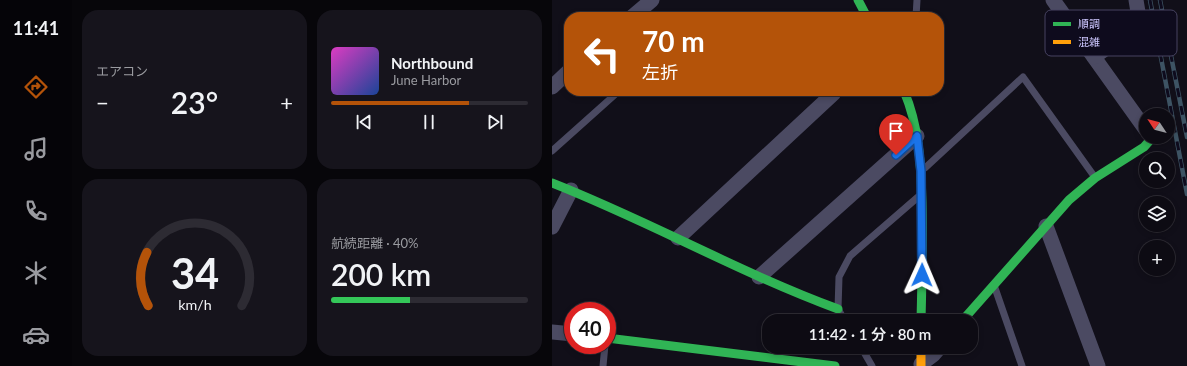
<!DOCTYPE html>
<html lang="ja">
<meta charset="utf-8">
<style>
body{margin:0;font-family:Lato,"Noto Sans JP",sans-serif;background:#16141c;color:#f1f3f6;height:100vh;display:flex;flex-direction:column;font-size:15px;white-space:nowrap}
*{box-sizing:border-box;margin:0}
p{font-size:13px;color:#9a9ba0}
.icon{flex:none;width:22px;height:22px;fill:none;stroke:currentColor;stroke-width:2;stroke-linecap:round;stroke-linejoin:round}
.map{position:relative;flex:1;overflow:hidden}
.side{display:flex;flex-direction:column;gap:10px;padding:10px;background:#07060a;width:480px}
.side>*{flex:none}
.guide{position:absolute;left:12px;top:12px;width:380px;height:84px;border-radius:16px;box-shadow:0 2px 6px #0003,0 0 0 1px #2d2b33;background:#b45309;color:#fff;overflow:hidden}
.needle{width:26px;rotate:306deg}
.fabs{position:absolute;left:587px;top:108px;display:grid;gap:8px}
.fabs a{display:grid;place-items:center;width:36px;height:36px;border-radius:50%;background:#0d0b13;box-shadow:0 2px 6px #0003,0 0 0 1px #2d2b33;font-size:20px}
.speed{position:absolute;left:12px;top:302px;display:flex;gap:8px;font-size:20px;font-weight:700;text-align:center}
.speed>*{display:grid;place-content:center;width:52px;height:52px;border-radius:50%;background:#0d0b13;box-shadow:0 2px 6px #0003,0 0 0 1px #2d2b33;line-height:1}
.speed .limit{border:6px solid #d22;background:#fff;color:#111}
.pin{position:absolute;display:grid;place-items:center;width:34px;height:34px;color:#fff;margin:-41px -17px;border-radius:50% 50% 50% 0;rotate:-45deg;box-shadow:0 0 4px #0007}
.pin .icon{rotate:45deg}
.me{position:absolute;width:44px;margin:-22px;rotate:1deg;stroke-linejoin:round;filter:drop-shadow(0 0 3px #0008)}
.turn{display:flex;align-items:center;gap:14px;height:84px;padding:0 12px;font-size:18px}
.turn .icon{width:52px;height:52px;stroke-width:2.5}
.turn b{display:block;font-size:28px;line-height:34px}
.big{font-size:30px;font-weight:600;line-height:1.1}
.side .widget{flex:1;display:flex;flex-direction:column;justify-content:center;gap:6px;min-width:0;padding:0 14px;border-radius:16px;background:#16141c}
.side .dial{align-items:center;gap:0}
.dial svg{height:104px;overflow:visible;fill:none;stroke:#2d2b33;stroke-width:7;stroke-linecap:round;text-anchor:middle}
.dial text{fill:#f1f3f6;stroke:none}
.song{display:flex;align-items:center;gap:12px}
.cover{width:48px;height:48px;border-radius:6px;background:linear-gradient(135deg,hsl(310 70% 55%),hsl(220 70% 35%))}
.played{height:4px;border-radius:2px;background:linear-gradient(90deg,#b45309 70%,#2d2b33 70%)}
.keys{display:flex;justify-content:space-around;direction:ltr}
.heat{display:flex;justify-content:space-between;align-items:center;font-size:22px;direction:ltr}
.charge{height:6px;border-radius:3px;background:linear-gradient(90deg,#34c759 40%,#2d2b33 0)}
.side .tiles{flex:1;display:grid;gap:10px;grid-template-columns:repeat(2,1fr)}
.trip{position:absolute;left:210px;top:314px;width:216px;height:40px;border-radius:16px;background:#0d0b13;box-shadow:0 2px 6px #0003,0 0 0 1px #2d2b33;font-weight:600;line-height:40px;text-align:center}
main{display:flex;flex:1;min-height:0}
.dock{display:flex;flex-direction:column;width:72px;justify-content:space-around;align-items:center;background:#050408;color:#9a9ba0}
.dock .icon{width:28px;height:28px}
.dock .selected{color:#b45309}
.dock b{font-size:18px;color:#f1f3f6}
.map>svg:first-child{display:block}
.lines{fill:none;stroke-linecap:round;stroke-linejoin:round}
.lane{stroke:#4b4a62;stroke-width:7}
.street{stroke:#4b4a62;stroke-width:15}
.fast{stroke:#30b455;stroke-width:9}
.slow{stroke:#ff9f0a;stroke-width:9}
.rail-casing{stroke:#3d5363;stroke-width:4.5}
.rail{stroke:#0e0b1d;stroke-width:3;stroke-dasharray:9;stroke-linecap:butt}
.route-casing{stroke:#114b97;stroke-width:10}
.route{stroke:#1a73e8;stroke-width:7}
.key{fill:#0e0b1d;stroke:#474361;stroke-width:1}
.key-label{font-size:11px;fill:#cdc7ff}
</style>
<main>
<nav class="dock">
<b>11:41</b>
<svg class="icon selected" aria-label="directions" viewBox="0 0 24 24"><path d="M12 3l9 9-9 9-9-9zM9 14v-3h6M13 9l2 2-2 2"/></svg>
<svg class="icon" aria-label="music" viewBox="0 0 24 24"><path d="M9 18V5l10-2v13"/><circle cx="6" cy="18" r="3"/><circle cx="16" cy="16" r="3"/></svg>
<svg class="icon" aria-label="phone" viewBox="0 0 24 24"><path d="M5 4h4l2 5-3 2q2 4 5 5l2-3 5 2v4C11 20 4 13 5 4z"/></svg>
<svg class="icon" aria-label="climate" viewBox="0 0 24 24"><path d="M12 3v18M4 7l16 10M4 17L20 7"/></svg>
<svg class="icon" aria-label="car" viewBox="0 0 24 24"><path d="M5 17H2v-5l4-1 3-4h7l3 4 3 1v5h-3M9 17h6M6 11h13"/><circle cx="7" cy="17" r="2"/><circle cx="17" cy="17" r="2"/></svg>
</nav>
<section class="side">
<div class="tiles">
<div class="widget"><p>エアコン</p>
<div class="heat"><a>−</a><b class="big">23°</b><a>+</a></div>
</div>
<div class="widget">
<div class="song"><i class="cover"></i><div><b>Northbound</b><p>June Harbor</p></div></div>
<div class="played"></div>
<div class="keys"><svg class="icon" aria-label="previous" viewBox="0 0 24 24"><path d="M18 5L8 12l10 7zM5 5v14"/></svg><svg class="icon" aria-label="pause" viewBox="0 0 24 24"><path d="M8 5v14M16 5v14"/></svg><svg class="icon" aria-label="next" viewBox="0 0 24 24"><path d="M6 5l10 7-10 7zM19 5v14"/></svg></div>
</div>
<div class="widget dial"><svg viewBox="0 0 100 80">
<path d="M14 69A42 42 0 1 1 86 69"/>
<path d="M14 69A42 42 0 0 1 13 28" stroke="#b45309"/>
<text x="50" y="56" font-size="32" font-weight="700">34</text>
<text x="50" y="72" font-size="11">km/h</text>
</svg></div>
<div class="widget"><p>航続距離 · 40%</p><b class="big">200 km</b><div class="charge"></div></div>
</div>
</section>
<div class="map">
<svg width="635" height="366" viewBox="0 0 635 366">
<rect width="100%" height="100%" fill="#110f19"/>
<g class="lines">
<g class="lane">
<path d="M364 17 365 0"/>
<path d="M0 151 67 91"/>
<path d="M373 168 471 77 542 176"/>
<path d="M443 288 470 366"/>
<path d="M293 321 286 309 287 277 298 256 366 197"/>
<path d="M309 347 320 366"/>
<path d="M51 366 53 345"/>
</g>
<g class="street">
<path d="M501 0 594 130"/>
<path d="M80 17 100 0"/>
<path d="M542 57 588 24 584 0"/>
<path d="M0 87 17 71"/>
<path d="M494 226 546 366"/>
<path d="M0 227 19 190"/>
<path d="M126 238 282 93"/>
<path d="M207 277 365 136"/>
<path d="M0 332 21 334"/>
<path d="M369 364 381 355 388 347"/>
</g>
<g class="fast">
<path d="M306 0 315 17"/>
<path d="M352 91C367 126 369 164 370 202 371 242 370 281 369 321"/>
<path d="M0 183C97 221 188 273 286 309"/>
<path d="M410 321 517 200 543 178 592 147 600 138 599 137"/>
<path d="M55 338 283 366"/>
</g>
<path class="slow" d="M369 347V366"/>
<g class="rail-casing">
<g id="rail">
<path d="M598 0 635 194"/>
<path d="M608 0 635 137"/>
</g>
</g>
<use href="#rail" class="rail"/>
</g>
<g class="lines">
<g class="route-casing">
<path id="route" d="M344 155 365 136 369 171 370 275"/>
</g>
<use href="#route" class="route"/>
</g>
<rect x="493" y="10" width="132" height="46" rx="6" class="key"/>
<rect x="501" y="22" width="18" height="4" fill="#30b455"/>
<rect x="501" y="40" width="18" height="4" fill="#ff9f0a"/>
<g class="key-label">
<text x="526" y="28">順調</text>
<text x="526" y="46">混雑</text>
</g>
</svg>
<div class="fabs">
<a><svg class="needle" viewBox="-14 -14 28 28"><path d="M0-13l5 13h-10z" fill="#e53935"/><path d="M0 13l5-13h-10z" fill="#9a9ba0"/></svg></a>
<a><svg class="icon" aria-label="search" viewBox="0 0 24 24"><circle cx="10" cy="10" r="6"/><path d="M15 15l6 6"/></svg></a>
<a><svg class="icon" aria-label="layers" viewBox="0 0 24 24"><path d="M12 4l9 5-9 5-9-5zM3 14l9 5 9-5"/></svg></a>
<a>+</a>
</div>
<div class="speed"><div class="limit">40</div></div>
<div class="pin" style="left:344px;top:155px;background:#d93025"><svg class="icon" aria-label="arrive" viewBox="0 0 24 24"><path d="M6 21V4h12l-3 4 3 4H6"/></svg></div>
<svg class="me" style="left:370px;top:275px" viewBox="-20 -20 40 40"><path d="M0-17L14 15 0 8-14 15z" fill="#1a73e8" stroke="#fff" stroke-width="4"/></svg>
<div class="trip">11:42 · 1 分 · 80 m</div>
<div class="guide">
<div class="turn"><svg class="icon" aria-label="left" viewBox="0 0 24 24"><path d="M17 20v-9H6M10 6l-5 5 5 5"/></svg><div><b>70 m</b>左折</div></div>
</div>
</div>
</main>
